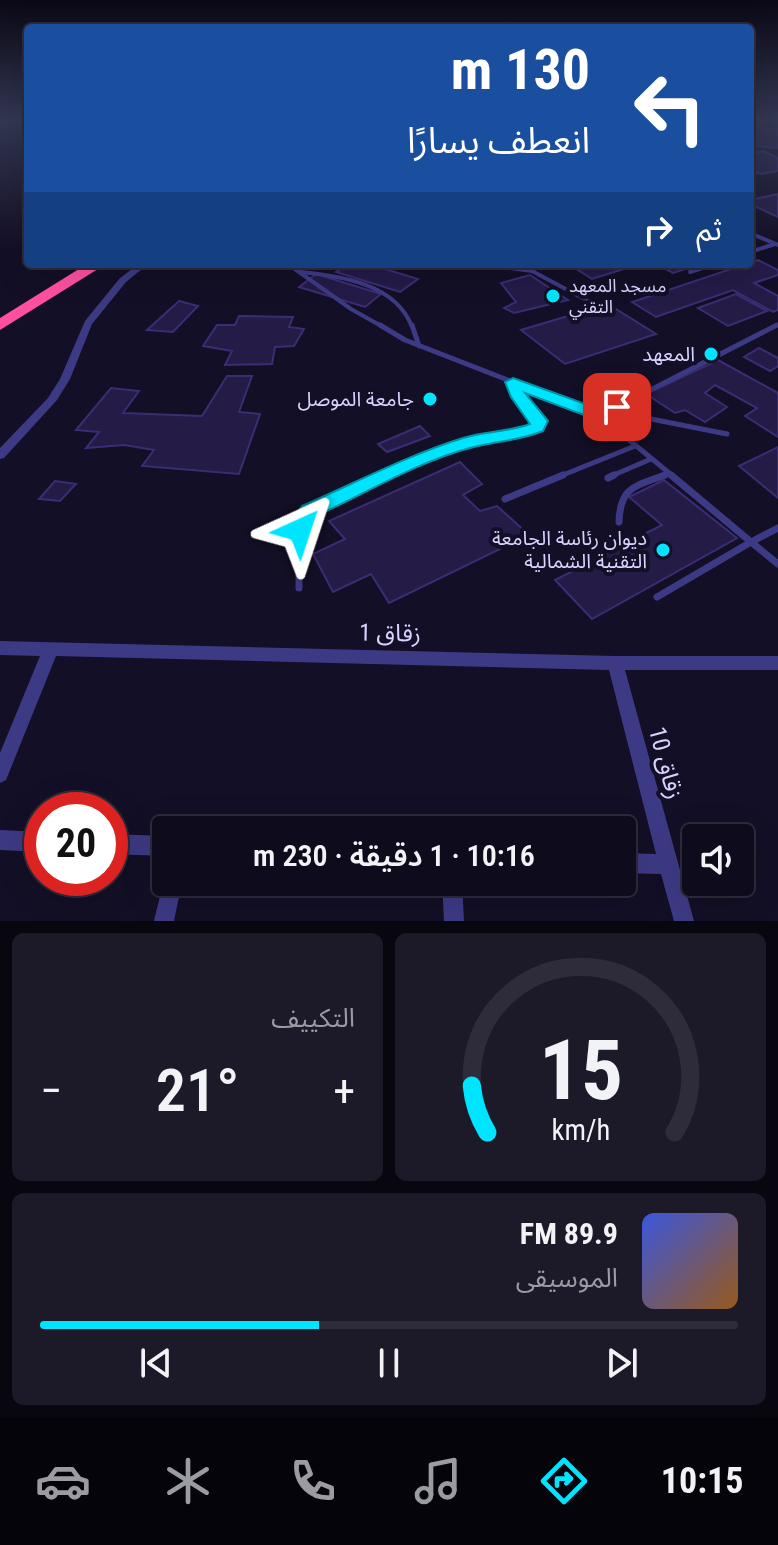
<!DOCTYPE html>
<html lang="ar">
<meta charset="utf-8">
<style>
body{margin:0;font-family:"Roboto Condensed","Noto Sans Arabic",sans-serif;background:#1c1929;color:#f1f3f6;direction:rtl;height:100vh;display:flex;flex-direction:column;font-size:30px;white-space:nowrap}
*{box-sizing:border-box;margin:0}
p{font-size:26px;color:#9b9ba3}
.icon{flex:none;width:44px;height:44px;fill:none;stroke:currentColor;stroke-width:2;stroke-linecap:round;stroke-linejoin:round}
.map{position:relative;height:921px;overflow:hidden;direction:ltr}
.side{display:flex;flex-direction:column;gap:12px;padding:12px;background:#08060f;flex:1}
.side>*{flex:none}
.top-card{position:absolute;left:24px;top:24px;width:730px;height:244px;border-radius:8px;box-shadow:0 8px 32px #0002,0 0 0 2px #2e2b3b;direction:rtl;background:#1a4fa0;color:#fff;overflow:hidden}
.controls{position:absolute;left:682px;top:824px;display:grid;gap:16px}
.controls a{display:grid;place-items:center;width:72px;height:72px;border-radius:8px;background:#0e0b1c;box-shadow:0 8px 32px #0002,0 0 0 2px #2e2b3b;font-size:40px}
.speed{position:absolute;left:24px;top:792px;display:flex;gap:16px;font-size:40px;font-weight:700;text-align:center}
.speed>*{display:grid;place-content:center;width:104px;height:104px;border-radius:50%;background:#0e0b1c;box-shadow:0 8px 32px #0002,0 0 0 2px #2e2b3b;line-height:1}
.speed .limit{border:12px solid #d22;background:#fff;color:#111}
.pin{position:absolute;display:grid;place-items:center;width:68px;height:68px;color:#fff;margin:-34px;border-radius:16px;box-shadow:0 4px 12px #0006}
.me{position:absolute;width:88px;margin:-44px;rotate:42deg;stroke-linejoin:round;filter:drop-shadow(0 0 6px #0008)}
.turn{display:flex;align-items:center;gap:28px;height:168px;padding:0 32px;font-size:36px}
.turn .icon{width:104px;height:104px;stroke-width:2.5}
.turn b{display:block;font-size:56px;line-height:68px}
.then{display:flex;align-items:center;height:76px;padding:0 32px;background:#0003;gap:16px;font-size:30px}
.big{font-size:60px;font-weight:600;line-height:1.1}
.side .widget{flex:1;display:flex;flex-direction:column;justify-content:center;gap:12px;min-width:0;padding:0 28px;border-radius:12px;background:#1c1929}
.side .dial{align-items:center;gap:0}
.dial svg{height:208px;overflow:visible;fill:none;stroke:#2e2b3b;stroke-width:7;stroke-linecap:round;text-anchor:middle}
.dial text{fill:#f1f3f6;stroke:none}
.song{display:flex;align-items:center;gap:24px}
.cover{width:96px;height:96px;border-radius:12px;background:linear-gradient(135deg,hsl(230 70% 55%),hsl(30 70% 35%))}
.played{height:8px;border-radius:4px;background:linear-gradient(90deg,#00e5ff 40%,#2e2b3b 40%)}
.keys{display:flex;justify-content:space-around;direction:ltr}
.heat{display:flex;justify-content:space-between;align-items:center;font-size:44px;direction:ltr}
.side .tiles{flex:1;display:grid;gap:12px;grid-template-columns:1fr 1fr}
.widget:last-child{grid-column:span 2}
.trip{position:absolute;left:152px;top:816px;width:484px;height:80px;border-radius:8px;background:#0e0b1c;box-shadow:0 8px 32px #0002,0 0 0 2px #2e2b3b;font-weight:600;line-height:80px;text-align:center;direction:rtl}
.tab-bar{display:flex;height:128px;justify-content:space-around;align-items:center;background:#06040b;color:#9b9ba3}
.tab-bar .icon{width:56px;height:56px}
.tab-bar .active{color:#00e5ff}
.tab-bar b{font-size:36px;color:#f1f3f6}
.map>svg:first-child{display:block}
.building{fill:#241b47;stroke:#3b2d73;stroke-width:2}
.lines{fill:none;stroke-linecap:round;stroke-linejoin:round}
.lane-far2{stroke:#3d3a85;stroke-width:4}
.lane-far1{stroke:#3d3a85;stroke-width:5}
.lane{stroke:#3d3a85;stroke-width:7}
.street{fill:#3d3a85;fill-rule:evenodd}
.highway{fill:#ff4fa3;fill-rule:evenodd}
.route{fill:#00e5ff;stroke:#0095a6;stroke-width:2}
.poi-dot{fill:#00e5ff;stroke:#130f26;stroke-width:3}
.labels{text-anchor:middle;stroke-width:8;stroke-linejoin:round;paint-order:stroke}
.far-poi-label{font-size:18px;fill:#d9d4ff;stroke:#130f26;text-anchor:start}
.poi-label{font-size:20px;fill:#d9d4ff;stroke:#130f26;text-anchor:end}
.near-street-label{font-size:24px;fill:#d9d4ff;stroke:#130f26}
</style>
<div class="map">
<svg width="778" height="921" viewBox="0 0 778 921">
<rect width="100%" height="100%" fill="#130f26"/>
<g class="building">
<path d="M750 127 778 130V148L750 145Z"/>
<path d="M763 151 778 158V171L762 174 750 171V154Z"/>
<path d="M778 194V217L750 204V200Z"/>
<path d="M758 260 778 270V275L754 283 778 296V310L773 312 733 290 656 317 632 302Z"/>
<path d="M349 264H369L418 279 400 292 336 272Z"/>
<path d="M588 264H640L592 279 575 268Z"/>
<path d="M656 264H691L695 266 673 273Z"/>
<path d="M316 274 381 294 365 307 299 287Z"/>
<path d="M530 275 568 300 514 313 504 308 516 302 501 283Z"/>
<path d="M736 294 767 311 728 326 698 308Z"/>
<path d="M179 301 198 306 173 332 147 330Z"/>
<path d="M608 304 656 334 565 364 521 330Z"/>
<path d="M239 316 293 317 289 327 304 329 294 346 275 347 272 364 225 365 232 351 203 346 217 325H235Z"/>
<path d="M759 348 778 358V366L770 371 744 357Z"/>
<path d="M718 360 778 393V437L745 416 757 408 715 385 705 393 727 407 705 422 685 410 675 413 646 394Z"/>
<path d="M227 376H252L239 412 260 414 239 474 142 466 154 450 124 445 86 448 99 432 76 430 111 388 139 391 123 413 202 416Z"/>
<path d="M420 426 430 436 387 452 378 444Z"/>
<path d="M778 447V498L739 466Z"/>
<path d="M460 462 482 484 463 495 480 511 497 506 529 535 389 603 371 574 333 592 313 554 345 539 329 521Z"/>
<path d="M664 480 737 538 592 619 555 580 662 525 629 497Z"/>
<path d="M55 481 76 484 60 501 39 499Z"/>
</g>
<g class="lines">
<g class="lane-far2">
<path d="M750 233 778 245"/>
<path d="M750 252 775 244"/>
<path d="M288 264 351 309 383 327"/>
<path d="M480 264 532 271 592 303"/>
<path d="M300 272C342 276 396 284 412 327"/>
<path d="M690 272 715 264"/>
<path d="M773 327 778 325"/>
</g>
<g class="lane-far1">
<path d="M380 325 405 340 600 416 674 477"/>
<path d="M412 325 419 346"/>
<path d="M617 407 641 417 727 434"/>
<path d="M600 416 777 325"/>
<path d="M376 477C409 462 446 444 483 439 500 436 531 439 540 421L519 397 513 382"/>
<path d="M558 477 635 446"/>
<path d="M609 477 651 459"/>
<path d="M660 477 669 474"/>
</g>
<g class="lane">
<path d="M608 478 614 475"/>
<path d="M505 499 563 475"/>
<path d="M619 522C620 486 636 486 665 475"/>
<path d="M778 528 751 542 778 564"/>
<path d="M299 588V537L309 511 381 475"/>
<path d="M657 597 751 542 671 475"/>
</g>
<g class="street">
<path d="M139 264H148L126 282 92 324 70 379 57 400 4 458 0 459V448L48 398 60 379 85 321 120 278Z"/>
<path d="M0 641 615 656H778V670H625L694 921H674L661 874 622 873V853L656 854 609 670 56 656 6 780 0 783V753L40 656 0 655Z"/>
<path d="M0 830 42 832V852L0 850Z"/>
<path d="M110 834 166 836V856L110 854Z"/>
<path d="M165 875 166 882H182L174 921H154Z"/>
<path d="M442 882H462L464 921H444Z"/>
</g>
<path class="highway" d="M87 264H106L0 330V318Z"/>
</g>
<linearGradient id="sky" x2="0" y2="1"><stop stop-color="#0a0815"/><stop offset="0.48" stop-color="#333752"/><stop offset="1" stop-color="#333752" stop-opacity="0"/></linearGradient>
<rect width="778" height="250" fill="url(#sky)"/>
<path class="route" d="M513 378 599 409 617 402 625 407 600 421 525 393 548 421 543 431C519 441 495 441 470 448 417 462 366 493 316 516L307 536H293C287 524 295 515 302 506 355 483 408 455 463 438 485 431 508 432 530 424L511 397 505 382Z"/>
<g class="poi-dot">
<circle cx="553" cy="296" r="8"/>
<circle cx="711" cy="354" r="8"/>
<circle cx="430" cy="399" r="8"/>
<circle cx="663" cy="550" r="8"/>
</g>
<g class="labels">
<g class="far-poi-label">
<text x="569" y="292">مسجد المعهد<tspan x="569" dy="21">التقني</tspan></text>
</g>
<g class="poi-label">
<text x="695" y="361">المعهد</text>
<text x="414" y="406">جامعة الموصل</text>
<text x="647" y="545">ديوان رئاسة الجامعة<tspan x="647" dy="23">التقنية الشمالية</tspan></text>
</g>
<g class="near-street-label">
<text transform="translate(390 633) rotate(1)" y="8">زقاق 1</text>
<text transform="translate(666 763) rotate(75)" y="8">زقاق 10</text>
</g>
</g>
</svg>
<div class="controls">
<a><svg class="icon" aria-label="sound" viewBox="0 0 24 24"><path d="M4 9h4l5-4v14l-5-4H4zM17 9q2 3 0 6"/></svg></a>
</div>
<div class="speed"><div class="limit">20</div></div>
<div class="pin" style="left:617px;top:407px;background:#d93025"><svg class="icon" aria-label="arrive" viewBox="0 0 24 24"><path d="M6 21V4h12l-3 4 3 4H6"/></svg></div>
<svg class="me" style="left:300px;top:530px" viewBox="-20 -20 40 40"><path d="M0-17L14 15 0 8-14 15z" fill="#00e5ff" stroke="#fff" stroke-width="4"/></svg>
<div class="trip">10:16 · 1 دقيقة · 230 m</div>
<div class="top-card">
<div class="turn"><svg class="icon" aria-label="left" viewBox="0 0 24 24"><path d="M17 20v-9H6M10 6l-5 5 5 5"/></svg><div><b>130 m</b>انعطف يسارًا</div></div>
<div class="then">ثم<svg class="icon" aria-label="right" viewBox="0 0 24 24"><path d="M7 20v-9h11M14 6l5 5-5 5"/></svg></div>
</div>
</div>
<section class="side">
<div class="tiles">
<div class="widget dial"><svg viewBox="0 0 100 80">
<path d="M14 69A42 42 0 1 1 86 69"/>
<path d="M14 69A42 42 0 0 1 8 51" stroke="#00e5ff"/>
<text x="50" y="56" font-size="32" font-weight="700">15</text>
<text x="50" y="72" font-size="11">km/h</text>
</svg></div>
<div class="widget"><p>التكييف</p>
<div class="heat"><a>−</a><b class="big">21°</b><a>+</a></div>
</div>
<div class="widget">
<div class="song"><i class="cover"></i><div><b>89.9 FM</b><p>الموسيقى</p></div></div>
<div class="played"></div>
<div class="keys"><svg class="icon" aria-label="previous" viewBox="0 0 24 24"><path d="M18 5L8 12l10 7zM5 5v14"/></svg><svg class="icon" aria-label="pause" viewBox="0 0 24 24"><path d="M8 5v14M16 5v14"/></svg><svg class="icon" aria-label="next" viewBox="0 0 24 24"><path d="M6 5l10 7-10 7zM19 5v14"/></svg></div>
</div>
</div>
</section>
<nav class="tab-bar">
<b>10:15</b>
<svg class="icon active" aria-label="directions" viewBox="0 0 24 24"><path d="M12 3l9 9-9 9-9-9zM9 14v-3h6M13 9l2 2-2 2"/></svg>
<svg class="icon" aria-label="music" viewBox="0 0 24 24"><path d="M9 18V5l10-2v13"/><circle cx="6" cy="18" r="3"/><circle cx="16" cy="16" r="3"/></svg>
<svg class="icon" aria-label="phone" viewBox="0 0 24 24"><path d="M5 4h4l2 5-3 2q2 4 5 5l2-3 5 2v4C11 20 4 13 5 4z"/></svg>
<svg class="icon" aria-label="climate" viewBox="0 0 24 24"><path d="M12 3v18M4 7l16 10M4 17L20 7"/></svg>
<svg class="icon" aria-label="car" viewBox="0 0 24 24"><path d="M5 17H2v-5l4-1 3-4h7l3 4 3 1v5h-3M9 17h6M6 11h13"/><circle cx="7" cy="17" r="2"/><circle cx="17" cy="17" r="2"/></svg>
</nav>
